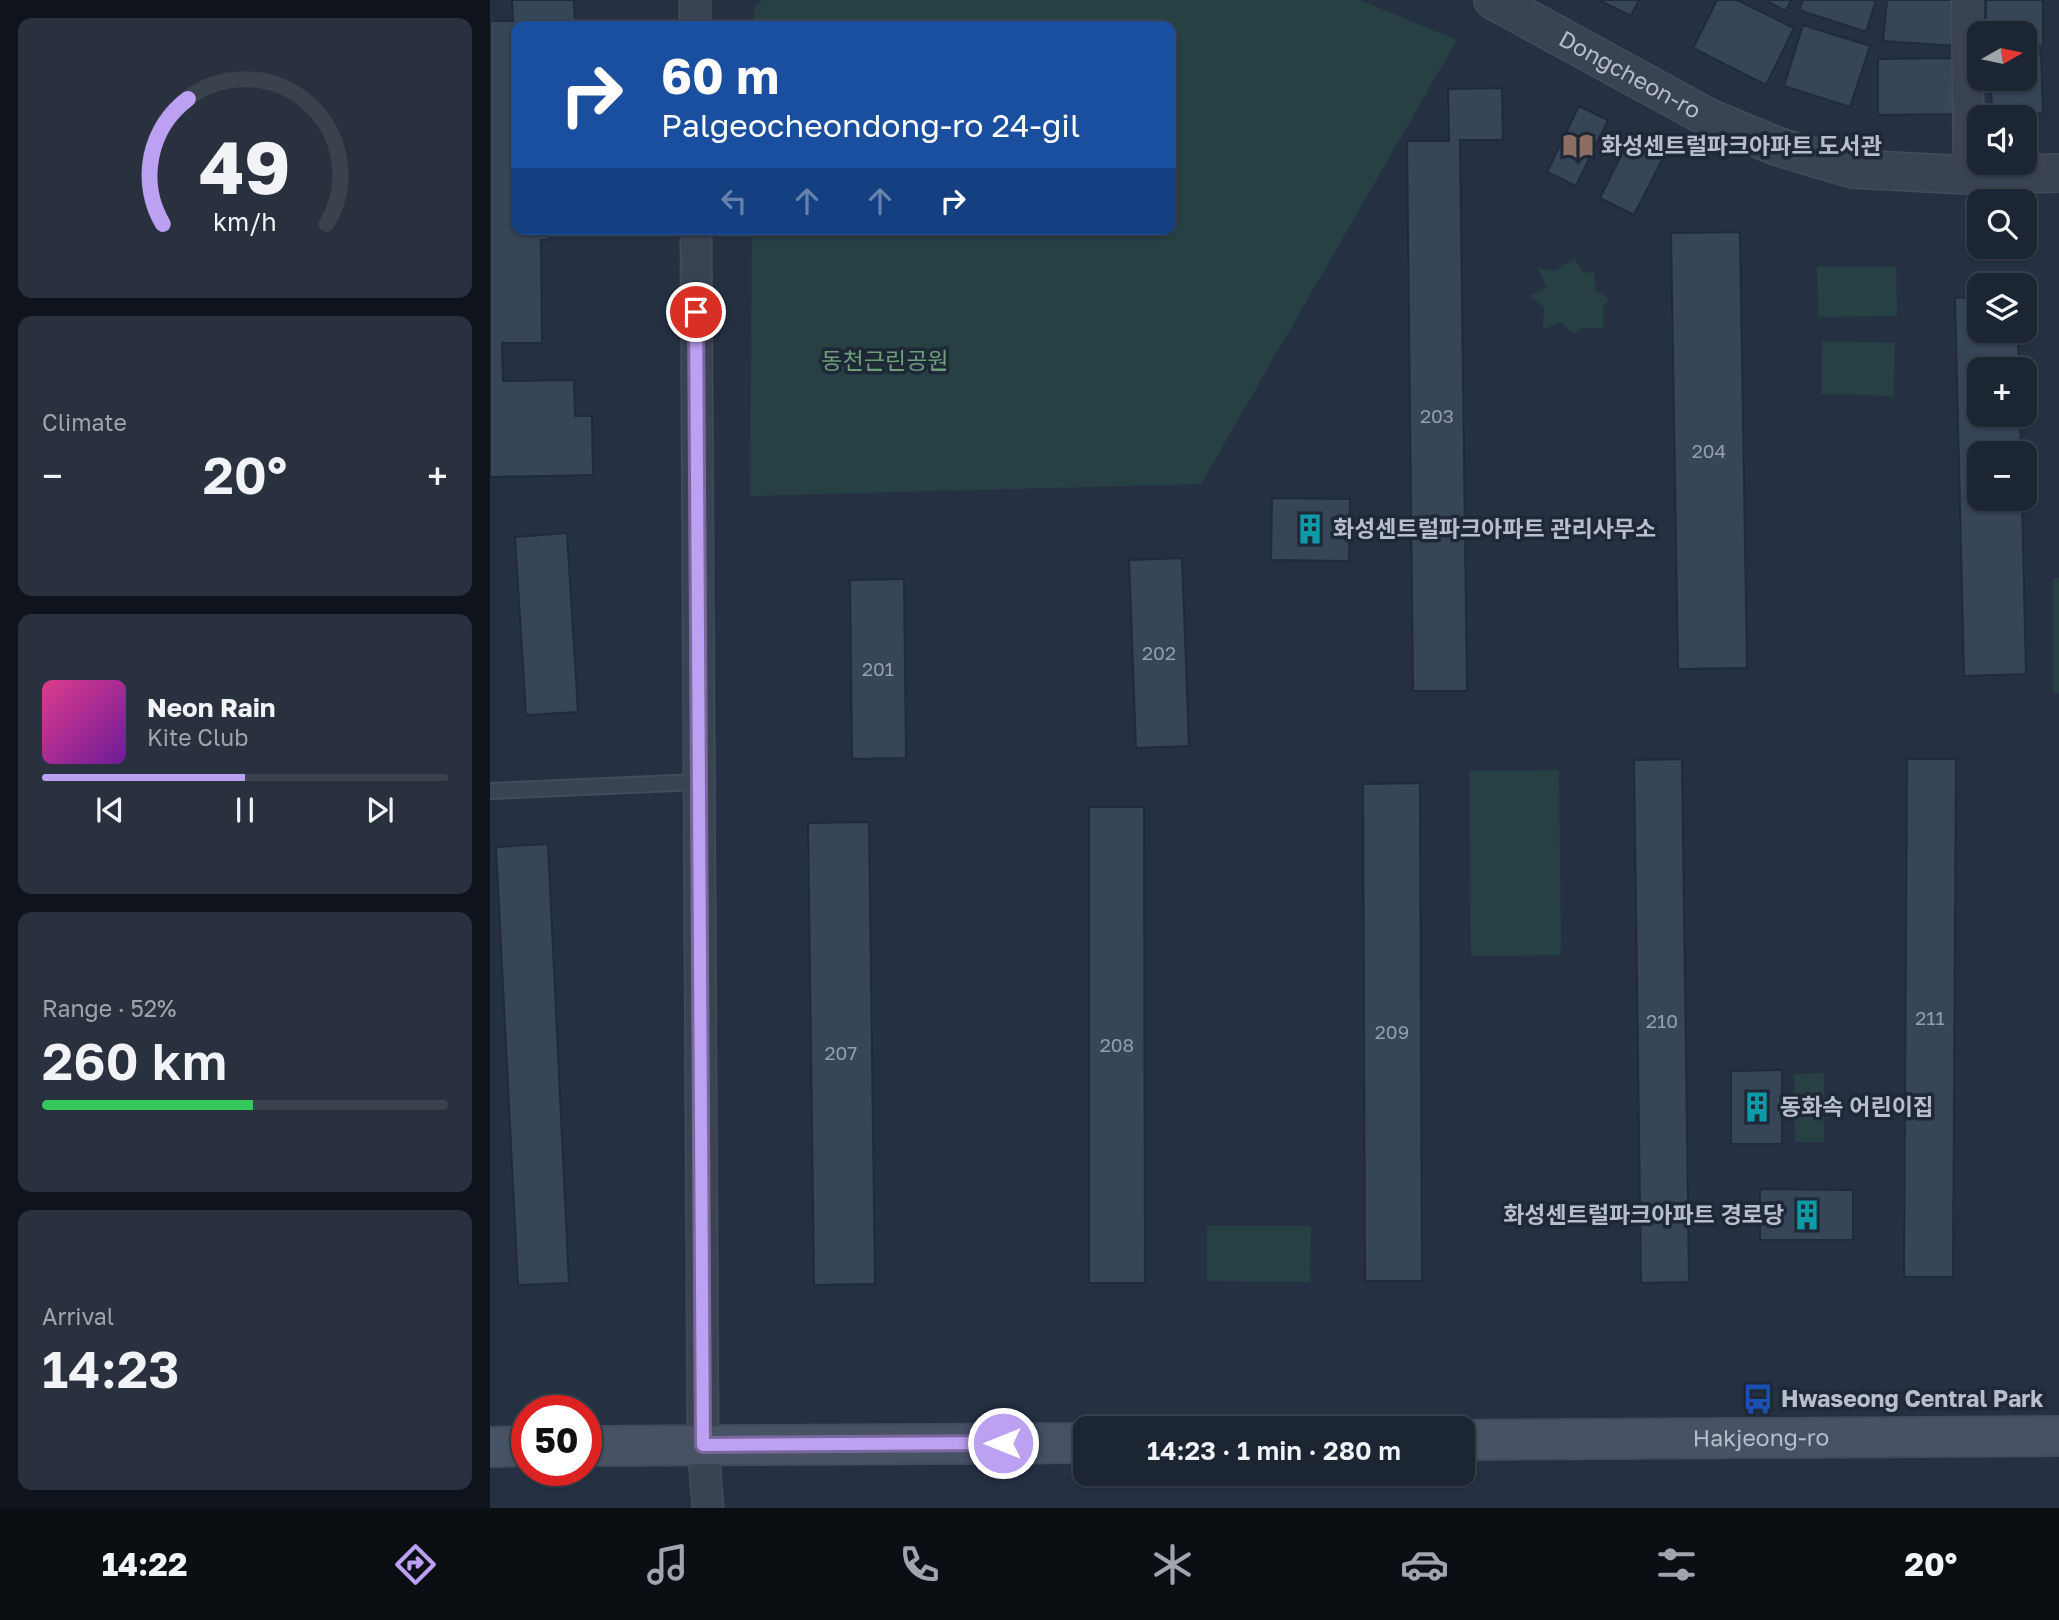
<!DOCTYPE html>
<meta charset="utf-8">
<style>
body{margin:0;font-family:"Golos Text","Noto Sans KR",sans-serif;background:#29313e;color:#f1f3f6;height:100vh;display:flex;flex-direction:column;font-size:26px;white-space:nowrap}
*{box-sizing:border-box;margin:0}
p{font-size:23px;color:#a0a5ac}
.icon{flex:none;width:38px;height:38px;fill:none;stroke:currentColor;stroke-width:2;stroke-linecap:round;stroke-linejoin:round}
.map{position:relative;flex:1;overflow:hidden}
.details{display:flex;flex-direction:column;gap:18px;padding:18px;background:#0f141c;width:490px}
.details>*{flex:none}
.hud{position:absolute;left:21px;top:21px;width:665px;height:214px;border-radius:14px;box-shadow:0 2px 5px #0004,0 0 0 2px #3a424d;background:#1a4fa0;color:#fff;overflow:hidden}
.needle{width:46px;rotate:81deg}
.controls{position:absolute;left:1477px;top:21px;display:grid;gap:14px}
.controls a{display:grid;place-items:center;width:70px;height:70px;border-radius:14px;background:#1c2532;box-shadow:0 2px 5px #0004,0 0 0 2px #3a424d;font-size:35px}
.speed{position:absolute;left:21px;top:1395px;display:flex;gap:14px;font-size:35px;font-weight:700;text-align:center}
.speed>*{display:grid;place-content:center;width:91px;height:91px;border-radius:50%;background:#1c2532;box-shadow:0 2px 5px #0004,0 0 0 2px #3a424d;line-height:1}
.speed .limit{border:10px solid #d22;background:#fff;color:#111}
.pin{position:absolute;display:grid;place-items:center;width:60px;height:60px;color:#fff;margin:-30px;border:4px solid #fff;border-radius:50%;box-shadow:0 2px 7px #0007}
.me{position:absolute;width:77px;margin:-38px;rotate:270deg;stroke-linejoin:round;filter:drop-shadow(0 0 5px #0008)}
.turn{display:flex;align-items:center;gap:24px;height:147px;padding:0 35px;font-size:32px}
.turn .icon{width:91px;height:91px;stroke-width:2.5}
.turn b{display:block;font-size:49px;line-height:60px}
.lanes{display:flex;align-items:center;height:66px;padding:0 35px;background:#0003;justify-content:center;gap:35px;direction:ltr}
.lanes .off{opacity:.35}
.big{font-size:52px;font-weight:600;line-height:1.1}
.details .widget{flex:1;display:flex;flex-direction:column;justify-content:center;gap:10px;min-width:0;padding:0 24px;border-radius:14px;background:#29313e}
.details .dial{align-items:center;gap:0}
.dial svg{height:182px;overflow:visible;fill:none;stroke:#3a424d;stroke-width:7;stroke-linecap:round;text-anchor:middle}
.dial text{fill:#f1f3f6;stroke:none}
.song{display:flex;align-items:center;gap:21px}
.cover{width:84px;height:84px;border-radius:10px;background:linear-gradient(135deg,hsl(330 70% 55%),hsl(280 70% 35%))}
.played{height:7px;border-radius:4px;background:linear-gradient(90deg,#bca0f2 50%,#3a424d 50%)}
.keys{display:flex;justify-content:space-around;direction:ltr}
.heat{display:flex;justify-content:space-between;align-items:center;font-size:38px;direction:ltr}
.charge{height:10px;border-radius:5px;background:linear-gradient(90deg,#34c759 52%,#3a424d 0)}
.trip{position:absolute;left:583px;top:1416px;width:402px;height:70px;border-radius:14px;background:#1c2532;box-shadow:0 2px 5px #0004,0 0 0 2px #3a424d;font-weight:600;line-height:70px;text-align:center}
.dock{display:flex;height:112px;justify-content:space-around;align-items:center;background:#0b0f14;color:#a0a5ac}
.dock .icon{width:49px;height:49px}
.dock .current{color:#bca0f2}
.dock b{font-size:32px;color:#f1f3f6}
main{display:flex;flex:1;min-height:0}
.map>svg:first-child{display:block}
.green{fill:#274043}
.building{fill:#374559;stroke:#202a39;stroke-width:2}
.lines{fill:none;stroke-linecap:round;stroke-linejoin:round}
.service-casing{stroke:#434c5b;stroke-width:18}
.minor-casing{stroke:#434c5b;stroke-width:33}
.tertiary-casing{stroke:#434c5b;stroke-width:40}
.secondary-casing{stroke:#434c5b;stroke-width:42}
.service{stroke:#394352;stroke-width:14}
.minor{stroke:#394352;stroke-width:30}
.tertiary{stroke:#394352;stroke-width:37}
.secondary{stroke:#475265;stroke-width:38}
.route-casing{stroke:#7a689d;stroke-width:18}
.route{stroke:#bca0f2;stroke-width:12}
.labels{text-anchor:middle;stroke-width:7;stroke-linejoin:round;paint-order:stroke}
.number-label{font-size:19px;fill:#949eae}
.street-label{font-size:23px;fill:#b6becc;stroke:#1e2837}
.poi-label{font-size:23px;font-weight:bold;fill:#b6becc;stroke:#1e2837;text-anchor:start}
.park-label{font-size:23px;fill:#6c9e79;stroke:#1e2837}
</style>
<main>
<section class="details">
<div class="widget dial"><svg viewBox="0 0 100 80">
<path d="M14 69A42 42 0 1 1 86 69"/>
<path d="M14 69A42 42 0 0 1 25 14" stroke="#bca0f2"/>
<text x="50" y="56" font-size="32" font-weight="700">49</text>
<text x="50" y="72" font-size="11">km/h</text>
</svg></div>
<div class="widget"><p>Climate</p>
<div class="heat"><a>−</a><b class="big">20°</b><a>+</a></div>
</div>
<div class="widget">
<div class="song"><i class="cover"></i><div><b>Neon Rain</b><p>Kite Club</p></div></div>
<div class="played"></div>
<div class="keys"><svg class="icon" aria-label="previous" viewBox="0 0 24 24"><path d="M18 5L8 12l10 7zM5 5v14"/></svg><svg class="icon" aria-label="pause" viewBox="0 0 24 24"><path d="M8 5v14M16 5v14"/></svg><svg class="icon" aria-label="next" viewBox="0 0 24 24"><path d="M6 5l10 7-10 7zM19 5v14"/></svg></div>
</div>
<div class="widget"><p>Range · 52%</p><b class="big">260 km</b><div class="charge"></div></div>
<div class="widget"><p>Arrival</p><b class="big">14:23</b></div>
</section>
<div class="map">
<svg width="1569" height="1508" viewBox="0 0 1569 1508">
<rect width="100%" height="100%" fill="#253143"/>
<g class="green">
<path d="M272 0H870L967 40 711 484 260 496 262 229H681V26H263L264 8Z"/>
<path d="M1084 259 1094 273 1104 272 1106 291 1119 298 1113 307V328H1091L1084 334 1071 322 1053 330 1054 307 1040 296 1057 287 1047 268 1065 271Z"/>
<path d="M1327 267H1406L1407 316 1328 317Z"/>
<path d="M1332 341 1405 343 1404 396 1331 394Z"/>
<rect x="1563" y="578" width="6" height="115"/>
<path d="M1069 770 1071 955 981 956 979 771Z"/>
<path d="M1334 1073V1142H1305L1304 1074Z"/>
<path d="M717 1226H821L820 1282 717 1281Z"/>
</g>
<g class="building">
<path d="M22 0H84L85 26H26V229H59V240H51L52 343H12L13 381 84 380 85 416H102L103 475 0 477V21H23Z"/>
<path d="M1109 0H1149L1141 16Z"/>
<path d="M1227 0H1247L1304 28 1276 85 1203 48Z"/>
<path d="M1275 0H1301L1296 11Z"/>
<path d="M1313 0H1386L1376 32 1309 10Z"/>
<path d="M1397 0H1469L1466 46 1393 41Z"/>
<path d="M1496 0H1553V46H1535V33H1496Z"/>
<path d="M1313 25 1380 46 1360 107 1294 86Z"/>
<path d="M1551 53 1553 113 1502 114 1501 79H1535V54Z"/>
<path d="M1465 58V114L1388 115V59Z"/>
<path d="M1012 88 1013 140H970L977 691H923L917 141H959L958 89Z"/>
<path d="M1089 106 1118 120 1086 186 1057 172Z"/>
<path d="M1141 135 1176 152 1144 215 1110 198Z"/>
<path d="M1250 232 1257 668 1188 669 1181 233Z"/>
<path d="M1489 297V331H1528L1529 369H1489V415H1530L1531 453H1489V499H1532L1536 674 1474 676 1465 298Z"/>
<path d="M782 498 860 499 859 561 781 560Z"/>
<path d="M77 533 88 712 36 715 25 537Z"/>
<path d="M692 558 699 746 646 748 639 560Z"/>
<path d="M414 579 416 758 362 759 360 580Z"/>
<path d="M1192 759 1199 1282 1151 1283 1144 760Z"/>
<path d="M1417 759H1466L1463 1277H1414Z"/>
<path d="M930 783 932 1281H875L873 784Z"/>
<path d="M599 807H654L655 1283H599Z"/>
<path d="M379 822 385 1284 324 1285 318 823Z"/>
<path d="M58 844 79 1283 28 1285 6 847Z"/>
<path d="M1292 1070V1144H1241V1071Z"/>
<path d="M1270 1189 1363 1190V1240H1270Z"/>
</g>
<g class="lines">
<g class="service-casing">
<path id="service" d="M0 791 209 782"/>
</g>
<g class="minor-casing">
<g id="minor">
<path d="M205 0V26"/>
<path d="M1477 0 1479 175"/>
<path d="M206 229 213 1445 218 1508"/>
</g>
</g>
<g class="tertiary-casing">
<g id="tertiary">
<path id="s1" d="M1003 0 1219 118 1286 146 1363 169 1479 175 1569 173"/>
</g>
</g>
<g class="secondary-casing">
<g id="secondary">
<path id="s2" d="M973 1440 1569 1436"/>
<path d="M96 1446 595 1443"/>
<path d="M0 1447 37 1446"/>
</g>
</g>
<use href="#service" class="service"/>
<use href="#minor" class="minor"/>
<use href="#tertiary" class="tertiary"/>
<use href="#secondary" class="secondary"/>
</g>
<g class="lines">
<g class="route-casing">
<path id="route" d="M206 312 213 1445 513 1443"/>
</g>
<use href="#route" class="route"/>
</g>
<defs>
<g id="library-bare" transform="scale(2.415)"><path d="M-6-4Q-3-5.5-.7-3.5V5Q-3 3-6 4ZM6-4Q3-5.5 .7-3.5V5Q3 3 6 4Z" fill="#8d6e63" stroke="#1e2837" stroke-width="2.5" paint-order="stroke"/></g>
<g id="building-bare" transform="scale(2.415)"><path d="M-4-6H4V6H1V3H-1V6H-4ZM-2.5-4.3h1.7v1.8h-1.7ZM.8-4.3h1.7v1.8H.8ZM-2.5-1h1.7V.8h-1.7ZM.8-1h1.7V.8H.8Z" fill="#0f9aa8" stroke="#1e2837" stroke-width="2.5" paint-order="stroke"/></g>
<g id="bus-bare" transform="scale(2.415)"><path d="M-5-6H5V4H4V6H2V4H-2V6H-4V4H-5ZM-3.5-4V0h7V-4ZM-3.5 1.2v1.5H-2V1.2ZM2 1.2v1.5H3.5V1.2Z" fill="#1a4fb4" stroke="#1e2837" stroke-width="2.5" paint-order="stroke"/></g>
</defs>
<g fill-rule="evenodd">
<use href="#library-bare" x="1088" y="146"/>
<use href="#building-bare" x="820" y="529"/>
<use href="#building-bare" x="1267" y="1107"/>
<use href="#building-bare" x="1317" y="1215"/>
<use href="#bus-bare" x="1268" y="1399"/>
</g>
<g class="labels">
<g class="number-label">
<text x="947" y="423">203</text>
<text x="1219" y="458">204</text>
<text x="669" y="660">202</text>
<text x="388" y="676">201</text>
<text x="1440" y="1025">211</text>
<text x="1172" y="1028">210</text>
<text x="902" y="1039">209</text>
<text x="627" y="1052">208</text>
<text x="351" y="1060">207</text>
</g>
<g class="street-label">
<text dy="8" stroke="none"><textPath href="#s1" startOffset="156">Dongcheon-ro</textPath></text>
<text dy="8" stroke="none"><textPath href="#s2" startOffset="298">Hakjeong-ro</textPath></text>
</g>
<g class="poi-label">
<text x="1111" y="154">화성센트럴파크아파트 도서관</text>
<text x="843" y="537">화성센트럴파크아파트 관리사무소</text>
<text x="1290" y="1115">동화속 어린이집</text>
<text x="1294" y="1223" text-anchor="end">화성센트럴파크아파트 경로당</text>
<text x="1291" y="1407">Hwaseong Central Park</text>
</g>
<g class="park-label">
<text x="395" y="369">동천근린공원</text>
</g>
</g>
</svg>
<div class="controls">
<a><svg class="needle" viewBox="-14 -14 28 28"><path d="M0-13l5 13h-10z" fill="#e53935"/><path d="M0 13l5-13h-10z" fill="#a0a5ac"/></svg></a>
<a><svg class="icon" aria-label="sound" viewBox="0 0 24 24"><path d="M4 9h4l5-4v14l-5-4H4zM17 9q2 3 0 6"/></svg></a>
<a><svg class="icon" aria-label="search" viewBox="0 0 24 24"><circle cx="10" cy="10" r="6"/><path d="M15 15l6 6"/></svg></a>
<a><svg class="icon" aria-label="layers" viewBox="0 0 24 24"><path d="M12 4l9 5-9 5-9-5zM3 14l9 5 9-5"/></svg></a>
<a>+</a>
<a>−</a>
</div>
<div class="speed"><div class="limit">50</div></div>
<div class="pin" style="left:206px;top:312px;background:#d93025"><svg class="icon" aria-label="arrive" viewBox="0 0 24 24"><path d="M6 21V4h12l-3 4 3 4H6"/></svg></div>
<svg class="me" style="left:513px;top:1443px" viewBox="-20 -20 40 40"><circle r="17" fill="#bca0f2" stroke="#fff" stroke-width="3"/><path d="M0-11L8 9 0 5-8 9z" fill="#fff"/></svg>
<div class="trip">14:23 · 1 min · 280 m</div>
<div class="hud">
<div class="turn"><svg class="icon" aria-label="right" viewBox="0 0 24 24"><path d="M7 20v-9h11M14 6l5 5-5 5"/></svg><div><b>60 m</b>Palgeocheondong-ro 24-gil</div></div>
<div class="lanes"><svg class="icon off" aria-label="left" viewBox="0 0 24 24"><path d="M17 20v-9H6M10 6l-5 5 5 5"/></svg><svg class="icon off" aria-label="ahead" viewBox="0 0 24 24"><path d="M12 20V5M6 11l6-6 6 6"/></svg><svg class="icon off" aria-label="ahead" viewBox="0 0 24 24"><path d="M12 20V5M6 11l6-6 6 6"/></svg><svg class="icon" aria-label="right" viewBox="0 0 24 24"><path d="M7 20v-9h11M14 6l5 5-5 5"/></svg></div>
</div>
</div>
</main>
<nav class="dock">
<b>14:22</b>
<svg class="icon current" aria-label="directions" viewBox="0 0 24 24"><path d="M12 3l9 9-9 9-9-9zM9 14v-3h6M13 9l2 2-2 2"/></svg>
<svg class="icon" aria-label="music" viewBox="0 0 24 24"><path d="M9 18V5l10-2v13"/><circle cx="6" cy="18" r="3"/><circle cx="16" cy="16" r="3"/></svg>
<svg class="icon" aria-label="phone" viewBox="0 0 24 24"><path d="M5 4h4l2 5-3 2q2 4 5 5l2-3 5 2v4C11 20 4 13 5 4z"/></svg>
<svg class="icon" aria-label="climate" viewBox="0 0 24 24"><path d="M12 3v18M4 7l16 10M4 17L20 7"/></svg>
<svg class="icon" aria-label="car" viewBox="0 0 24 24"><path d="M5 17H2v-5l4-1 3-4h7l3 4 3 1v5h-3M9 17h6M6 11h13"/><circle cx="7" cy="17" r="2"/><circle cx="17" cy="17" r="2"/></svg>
<svg class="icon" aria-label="filters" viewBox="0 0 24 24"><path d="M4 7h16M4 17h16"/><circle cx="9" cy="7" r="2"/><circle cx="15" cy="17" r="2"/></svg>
<b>20°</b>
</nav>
